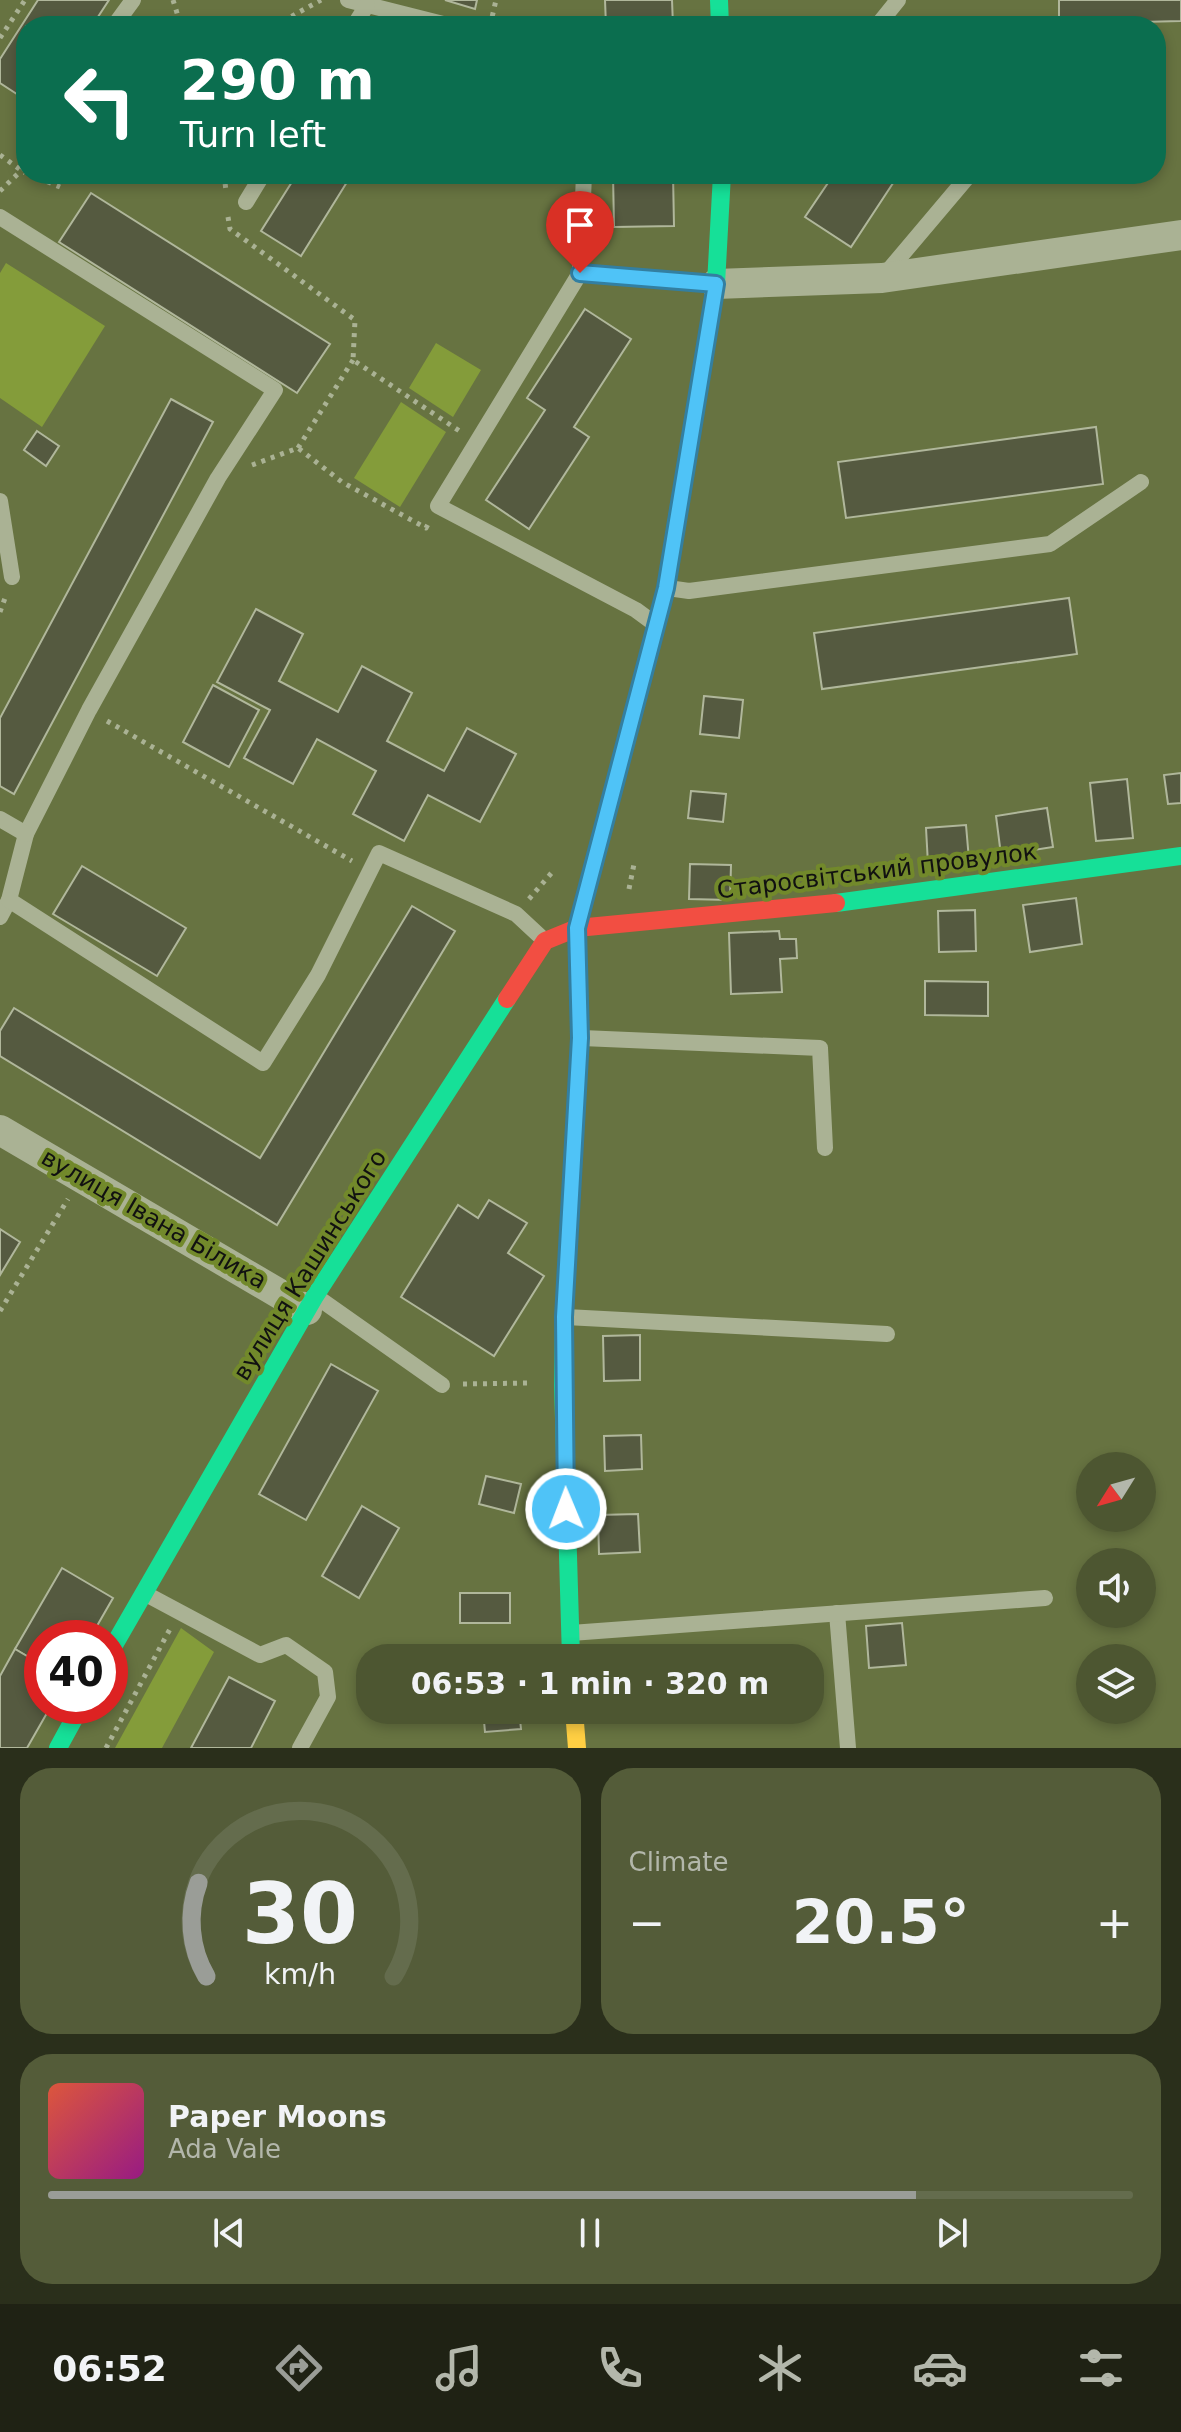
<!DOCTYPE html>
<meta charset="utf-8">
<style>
body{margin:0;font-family:"DejaVu Sans",sans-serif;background:#545c39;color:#f1f3f6;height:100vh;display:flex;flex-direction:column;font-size:30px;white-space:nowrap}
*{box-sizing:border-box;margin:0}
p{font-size:26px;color:#b3b7ab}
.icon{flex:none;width:44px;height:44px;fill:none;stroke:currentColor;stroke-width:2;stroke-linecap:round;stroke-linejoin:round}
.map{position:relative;height:1748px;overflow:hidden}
.side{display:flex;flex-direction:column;gap:20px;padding:20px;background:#2a2f1b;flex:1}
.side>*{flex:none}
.guide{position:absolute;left:16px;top:16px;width:1150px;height:168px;border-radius:32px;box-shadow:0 4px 12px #0003;background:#0b6e4f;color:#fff;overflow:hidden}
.needle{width:52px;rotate:233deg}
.buttons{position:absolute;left:1076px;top:1452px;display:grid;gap:16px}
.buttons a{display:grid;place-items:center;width:80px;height:80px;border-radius:50%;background:#4d5631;box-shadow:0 4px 12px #0003;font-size:40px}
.speed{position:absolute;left:24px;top:1620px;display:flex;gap:16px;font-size:40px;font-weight:700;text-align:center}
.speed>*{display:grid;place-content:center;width:104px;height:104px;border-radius:50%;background:#4d5631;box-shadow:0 4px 12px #0003;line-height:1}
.speed .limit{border:12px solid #d22;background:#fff;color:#111}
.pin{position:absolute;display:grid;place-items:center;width:68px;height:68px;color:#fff;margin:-82px -34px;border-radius:50% 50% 50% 0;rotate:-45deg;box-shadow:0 0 8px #0007}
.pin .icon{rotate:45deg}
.me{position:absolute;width:88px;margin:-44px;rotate:359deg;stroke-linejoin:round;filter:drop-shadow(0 0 6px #0008)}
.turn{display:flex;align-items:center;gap:28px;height:168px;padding:0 32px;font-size:36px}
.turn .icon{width:104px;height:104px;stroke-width:2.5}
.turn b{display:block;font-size:56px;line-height:68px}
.big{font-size:60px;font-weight:700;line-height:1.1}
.side .tile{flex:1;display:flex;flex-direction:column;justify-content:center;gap:12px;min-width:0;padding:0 28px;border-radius:32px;background:#545c39}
.side .dial{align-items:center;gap:0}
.dial svg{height:208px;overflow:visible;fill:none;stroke:#646c4d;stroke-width:7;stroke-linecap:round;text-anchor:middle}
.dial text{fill:#f1f3f6;stroke:none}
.song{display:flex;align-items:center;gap:24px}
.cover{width:96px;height:96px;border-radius:12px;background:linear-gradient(135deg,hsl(10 70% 55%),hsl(310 70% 35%))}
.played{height:8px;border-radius:4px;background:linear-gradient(90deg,#9a9d97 80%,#646c4d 80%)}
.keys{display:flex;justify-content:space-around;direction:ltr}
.heat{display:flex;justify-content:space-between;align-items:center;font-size:44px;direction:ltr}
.side .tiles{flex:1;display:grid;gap:20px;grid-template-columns:1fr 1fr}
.tile:last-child{grid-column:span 2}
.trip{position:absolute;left:356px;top:1644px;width:468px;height:80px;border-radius:32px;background:#4d5631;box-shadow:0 4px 12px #0003;font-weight:700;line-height:80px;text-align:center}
.dock{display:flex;height:128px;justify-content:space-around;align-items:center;background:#1f2214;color:#b3b7ab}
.dock .icon{width:56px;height:56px}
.dock .current{color:#9a9d97}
.dock b{font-size:36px;color:#f1f3f6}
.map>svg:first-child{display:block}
.green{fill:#849c3a}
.building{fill:#555a40;stroke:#b0b79b;stroke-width:2}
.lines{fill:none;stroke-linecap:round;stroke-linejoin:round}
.path{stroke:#aab294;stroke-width:5;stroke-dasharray:4 6;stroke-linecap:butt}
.lane{stroke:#aab294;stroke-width:16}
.street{stroke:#aab294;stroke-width:30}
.fast{stroke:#16e098;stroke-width:18}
.slow{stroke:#ffcf43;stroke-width:18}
.jam{stroke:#f24e42;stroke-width:18}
.route-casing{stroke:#337fa1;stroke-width:20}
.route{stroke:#4fc3f7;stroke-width:14}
.labels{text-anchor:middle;stroke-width:8;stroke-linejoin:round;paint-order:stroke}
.street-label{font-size:24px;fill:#111;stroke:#72892b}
</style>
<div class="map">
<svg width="1181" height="1748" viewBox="0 0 1181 1748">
<rect width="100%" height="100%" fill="#677341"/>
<g class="green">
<path d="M6 263 105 326 42 427 0 398V273Z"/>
<path d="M436 343 481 370 453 417 409 388Z"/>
<path d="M401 402 446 432 400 507 354 478Z"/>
<path d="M181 1628 214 1652 162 1748H115Z"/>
</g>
<g class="building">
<path d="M38 0H109L92 26H26V100L0 83V59Z"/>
<path d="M445 0H477L475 9Z"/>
<path d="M605 0H672L673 26H606Z"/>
<path d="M1059 0H1181V21L1059 24Z"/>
<path d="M297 174H352L301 256 261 231Z"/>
<path d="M613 174H673L674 226 614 227Z"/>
<path d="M834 174H899L851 247 805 217Z"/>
<path d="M91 193 330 344 297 393 59 242Z"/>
<path d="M585 309 631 339 574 427 589 437 529 529 486 500 545 410 527 398Z"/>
<path d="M171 399 213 422 14 794 0 786V718Z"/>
<path d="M1096 427 1103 484 846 518 838 462Z"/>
<path d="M37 431 59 446 46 466 24 450Z"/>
<path d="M1069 598 1077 654 822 689 814 633Z"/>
<path d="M256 609 303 634 279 681 338 712 362 666 412 693 387 741 444 771 467 728 516 754 480 822 428 795 404 841 353 814 376 771 317 739 293 784 244 758 270 710 217 682Z"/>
<path d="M213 685 259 710 229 767 183 742Z"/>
<path d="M704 696 743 700 739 738 700 734Z"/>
<path d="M1181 773V803L1168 804 1164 775Z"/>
<path d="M1127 779 1133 838 1096 841 1090 783Z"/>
<path d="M691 791 726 794 723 822 688 818Z"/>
<path d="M1047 808 1053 847 1001 855 996 816Z"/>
<path d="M966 825 969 860 928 864 926 828Z"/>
<path d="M690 864 731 865 730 900 689 899Z"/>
<path d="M82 866 186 928 157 976 53 914Z"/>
<path d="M1076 898 1082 944 1030 952 1023 905Z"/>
<path d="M412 906 455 931 277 1225 0 1056V1031L14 1008 260 1158Z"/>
<path d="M975 910 976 951 939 952 938 911Z"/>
<path d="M779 931 780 939H796L797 958 780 959 782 992 731 994 729 933Z"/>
<path d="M925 981 988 982V1016L925 1015Z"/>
<path d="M489 1200 527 1223 508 1253 544 1276 494 1356 401 1297 458 1205 478 1218Z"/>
<path d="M0 1229 20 1242 0 1275Z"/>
<path d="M640 1335V1380L604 1381 603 1336Z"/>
<path d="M331 1364 378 1391 306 1520 259 1494Z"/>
<path d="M641 1435 642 1469 605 1471 604 1436Z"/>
<path d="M486 1476 521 1484 514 1513 479 1504Z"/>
<path d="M362 1506 399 1528 359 1598 322 1576Z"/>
<path d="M638 1514 640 1552 599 1554 598 1515Z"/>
<path d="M62 1568 113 1598 90 1638H42V1665L15 1649Z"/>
<rect x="460" y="1593" width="50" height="30"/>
<path d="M902 1623 906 1665 869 1668 866 1626Z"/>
<path d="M15 1649 42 1665V1706H51L27 1748H0V1676Z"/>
<path d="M229 1677 275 1701 251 1748H191Z"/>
<path d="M483 1710H519L521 1729 485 1732Z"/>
</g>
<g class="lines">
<g class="path">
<path d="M173 0 181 26"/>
<path d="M274 26 321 0"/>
<path d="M490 26 496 0"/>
<path d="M0 38 25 0"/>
<path d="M0 155 25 173"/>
<path d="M29 174 60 187"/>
<path d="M224 174 226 191"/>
<path d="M0 191 26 166"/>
<path d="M228 217 230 229 355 320 353 360 461 432"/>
<path d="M298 448 353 360"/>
<path d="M252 465 298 448 342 482 426 528 429 522"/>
<path d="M0 612 5 598"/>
<path d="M107 721 352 861"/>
<path d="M629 889 634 864"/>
<path d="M529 899 554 870"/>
<path d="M0 1311 68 1199"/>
<path d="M463 1384 529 1383"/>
<path d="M106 1748 170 1629"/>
</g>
<g class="lane">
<path d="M348 0 451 26"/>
<path d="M114 26 133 0"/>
<path d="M354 26 367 5"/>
<path d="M877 26 898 0"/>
<path d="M246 202 263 174"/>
<path d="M0 217 275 390 218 478 89 710 26 834 9 900 0 917"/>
<path d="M580 273 584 174"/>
<path d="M883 277 970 174"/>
<path d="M0 501 12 577"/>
<path d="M668 588 689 591 1050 544 1141 482"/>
<path d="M655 624 636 610 438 506 580 273 716 284"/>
<path d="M0 819 26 834"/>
<path d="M9 900 263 1063 318 975 379 853 516 914 544 940"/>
<path d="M582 1038 820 1048 825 1148"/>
<path d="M317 1297 442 1385"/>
<path d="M566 1317 887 1334"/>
<path d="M144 1593 260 1655 286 1645 325 1672 328 1697 300 1748"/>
<path d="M837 1613 848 1748"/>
<path d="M571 1633 1045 1598"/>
</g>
<g class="street">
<path d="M716 284 882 278 1181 235"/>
<path d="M0 1130 307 1310"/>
</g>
<g class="fast">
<path d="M719 0 720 26"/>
<path d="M674 537 716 284 722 174"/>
<path d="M836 903 1181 856"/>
<path d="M110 1652 315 1296 507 999"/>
<path d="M571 1658 563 1385 564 1317 580 1038 577 938"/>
<path d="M58 1748 81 1706"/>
</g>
<path class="slow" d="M574 1710 577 1748"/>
<g class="jam">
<path d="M577 938V928L666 588 674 537"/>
<path d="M507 999 545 941 577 928 836 903"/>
</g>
</g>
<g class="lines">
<g class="route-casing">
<path id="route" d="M566 1509 564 1317 580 1038 577 928 666 588 716 284 580 273"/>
</g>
<use href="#route" class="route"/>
</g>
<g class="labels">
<g class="street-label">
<text transform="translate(877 871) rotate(-7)" y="8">Старосвітський провулок</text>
<text transform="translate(154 1219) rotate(30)" y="8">вулиця Івана Білика</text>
<text transform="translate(310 1265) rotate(-58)" y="8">вулиця Кашинського</text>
</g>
</g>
</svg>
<div class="buttons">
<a><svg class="needle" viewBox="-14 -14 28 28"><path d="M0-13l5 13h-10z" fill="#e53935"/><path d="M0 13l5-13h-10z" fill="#b3b7ab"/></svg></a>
<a><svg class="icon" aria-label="sound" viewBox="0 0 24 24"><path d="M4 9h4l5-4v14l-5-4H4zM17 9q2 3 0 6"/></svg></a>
<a><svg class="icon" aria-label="layers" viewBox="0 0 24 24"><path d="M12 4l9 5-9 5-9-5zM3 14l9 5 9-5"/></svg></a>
</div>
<div class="speed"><div class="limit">40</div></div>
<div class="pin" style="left:580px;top:273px;background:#d93025"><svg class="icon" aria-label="arrive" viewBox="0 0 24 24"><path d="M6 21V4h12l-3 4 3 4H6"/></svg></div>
<svg class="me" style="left:566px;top:1509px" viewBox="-20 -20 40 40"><circle r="17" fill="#4fc3f7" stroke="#fff" stroke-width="3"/><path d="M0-11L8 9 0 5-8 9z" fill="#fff"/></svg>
<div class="trip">06:53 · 1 min · 320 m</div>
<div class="guide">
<div class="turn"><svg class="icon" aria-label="left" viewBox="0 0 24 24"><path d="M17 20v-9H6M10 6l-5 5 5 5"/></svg><div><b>290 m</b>Turn left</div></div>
</div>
</div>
<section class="side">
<div class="tiles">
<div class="tile dial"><svg viewBox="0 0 100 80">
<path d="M14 69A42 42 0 1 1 86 69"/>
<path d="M14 69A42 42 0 0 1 11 33" stroke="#9a9d97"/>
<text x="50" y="56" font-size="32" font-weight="700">30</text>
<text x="50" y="72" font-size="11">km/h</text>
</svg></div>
<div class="tile"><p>Climate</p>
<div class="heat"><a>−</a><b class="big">20.5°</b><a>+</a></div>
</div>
<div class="tile">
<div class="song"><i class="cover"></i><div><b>Paper Moons</b><p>Ada Vale</p></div></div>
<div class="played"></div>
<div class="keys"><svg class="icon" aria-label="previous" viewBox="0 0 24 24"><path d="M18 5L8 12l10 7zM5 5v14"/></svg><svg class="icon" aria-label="pause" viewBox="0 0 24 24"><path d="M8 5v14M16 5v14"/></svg><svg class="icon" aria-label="next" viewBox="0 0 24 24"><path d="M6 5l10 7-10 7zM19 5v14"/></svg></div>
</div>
</div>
</section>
<nav class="dock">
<b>06:52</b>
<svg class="icon current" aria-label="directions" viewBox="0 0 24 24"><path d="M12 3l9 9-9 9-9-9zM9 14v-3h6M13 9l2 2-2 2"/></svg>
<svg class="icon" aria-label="music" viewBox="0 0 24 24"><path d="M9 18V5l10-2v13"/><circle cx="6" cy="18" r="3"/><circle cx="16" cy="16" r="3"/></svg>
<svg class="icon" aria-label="phone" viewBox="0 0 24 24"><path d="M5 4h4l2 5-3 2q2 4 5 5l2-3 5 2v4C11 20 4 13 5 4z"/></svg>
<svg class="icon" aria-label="climate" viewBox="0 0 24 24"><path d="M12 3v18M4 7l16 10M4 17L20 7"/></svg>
<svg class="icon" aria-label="car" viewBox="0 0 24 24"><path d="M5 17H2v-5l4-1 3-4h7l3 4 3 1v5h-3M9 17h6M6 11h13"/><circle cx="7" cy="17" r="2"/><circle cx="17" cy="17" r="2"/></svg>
<svg class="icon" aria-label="filters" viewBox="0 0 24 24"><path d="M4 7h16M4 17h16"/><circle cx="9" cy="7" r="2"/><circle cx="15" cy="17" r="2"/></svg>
</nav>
